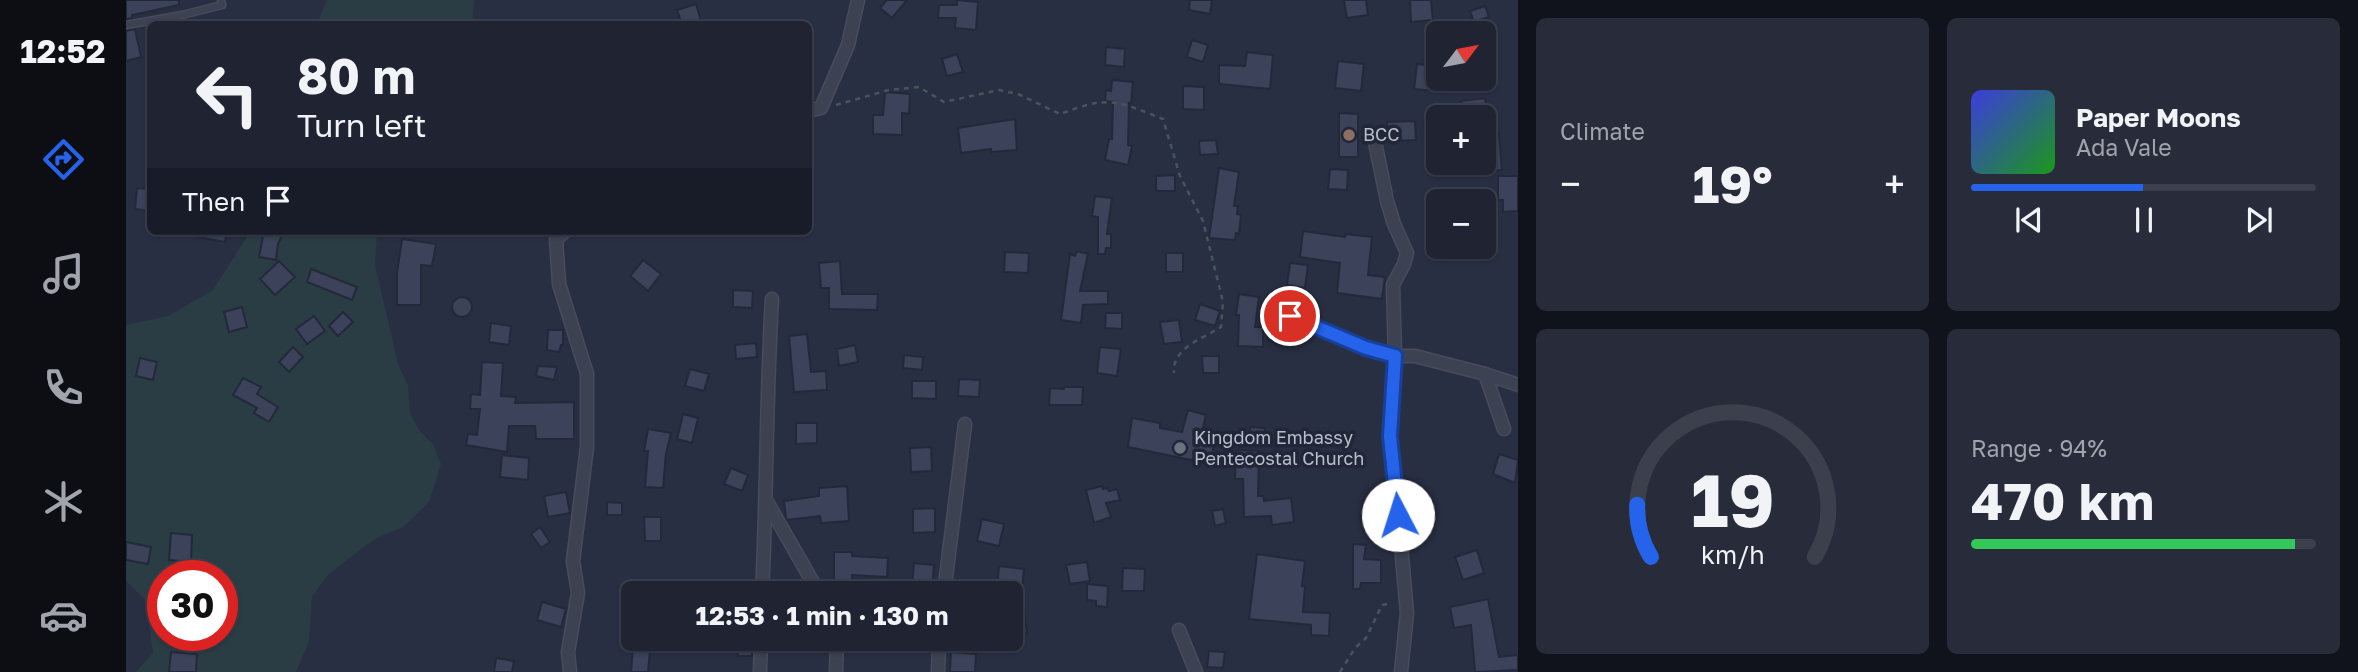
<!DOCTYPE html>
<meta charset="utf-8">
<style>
body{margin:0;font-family:"Golos Text",sans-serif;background:#272b3a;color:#f1f3f6;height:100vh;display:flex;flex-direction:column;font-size:26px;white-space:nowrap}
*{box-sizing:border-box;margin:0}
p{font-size:23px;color:#a1a4ac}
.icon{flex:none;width:38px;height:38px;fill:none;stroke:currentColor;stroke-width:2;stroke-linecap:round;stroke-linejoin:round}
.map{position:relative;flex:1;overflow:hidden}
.drawer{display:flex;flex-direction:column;gap:18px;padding:18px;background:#11131c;width:840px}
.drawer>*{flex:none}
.banner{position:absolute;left:21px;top:21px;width:665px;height:214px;border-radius:10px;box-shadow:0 2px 5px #0004,0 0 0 2px #3c404d;background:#1f2332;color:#f1f3f6;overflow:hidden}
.needle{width:46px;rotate:58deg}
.controls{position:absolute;left:1300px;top:21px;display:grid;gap:14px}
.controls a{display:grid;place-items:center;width:70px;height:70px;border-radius:10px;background:#1f2332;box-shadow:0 2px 5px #0004,0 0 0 2px #3c404d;font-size:35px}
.speed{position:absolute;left:21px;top:560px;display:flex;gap:14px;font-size:35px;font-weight:700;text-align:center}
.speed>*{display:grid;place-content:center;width:91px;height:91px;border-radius:50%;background:#1f2332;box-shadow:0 2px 5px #0004,0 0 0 2px #3c404d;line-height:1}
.speed .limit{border:10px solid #d22;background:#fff;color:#111}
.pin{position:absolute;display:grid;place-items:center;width:60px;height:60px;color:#fff;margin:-30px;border:4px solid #fff;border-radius:50%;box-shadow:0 2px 7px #0007}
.me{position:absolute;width:77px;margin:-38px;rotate:355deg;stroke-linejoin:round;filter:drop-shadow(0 0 5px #0008)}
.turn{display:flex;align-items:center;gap:24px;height:147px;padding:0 35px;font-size:32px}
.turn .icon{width:91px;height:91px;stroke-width:2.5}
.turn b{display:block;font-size:49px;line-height:60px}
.then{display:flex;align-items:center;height:66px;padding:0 35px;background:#0003;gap:14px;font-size:26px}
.big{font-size:52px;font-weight:700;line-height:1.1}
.drawer .tile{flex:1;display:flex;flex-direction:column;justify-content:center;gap:10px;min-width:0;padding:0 24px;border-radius:10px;background:#272b3a}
.drawer .dial{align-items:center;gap:0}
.dial svg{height:182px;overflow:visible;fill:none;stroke:#3c404d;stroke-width:7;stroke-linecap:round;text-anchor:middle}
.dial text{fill:#f1f3f6;stroke:none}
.song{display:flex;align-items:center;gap:21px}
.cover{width:84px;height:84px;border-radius:10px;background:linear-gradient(135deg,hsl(240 70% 55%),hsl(120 70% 35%))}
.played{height:7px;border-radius:4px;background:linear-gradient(90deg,#2563eb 50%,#3c404d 50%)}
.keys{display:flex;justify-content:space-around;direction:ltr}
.heat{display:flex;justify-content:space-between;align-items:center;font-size:38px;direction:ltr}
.charge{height:10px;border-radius:5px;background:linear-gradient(90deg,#34c759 94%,#3c404d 0)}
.drawer .tiles{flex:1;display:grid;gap:18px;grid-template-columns:repeat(2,1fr)}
.trip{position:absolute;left:495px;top:581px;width:402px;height:70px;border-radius:10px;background:#1f2332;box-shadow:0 2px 5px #0004,0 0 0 2px #3c404d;font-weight:700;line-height:70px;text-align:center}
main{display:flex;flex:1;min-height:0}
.menu{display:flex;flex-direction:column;width:126px;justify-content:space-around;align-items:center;background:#0c0e14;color:#a1a4ac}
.menu .icon{width:49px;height:49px}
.menu .current{color:#2563eb}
.menu b{font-size:32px;color:#f1f3f6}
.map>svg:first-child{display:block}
.green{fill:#2b3d44;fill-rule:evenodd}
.building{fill:#3b4259;stroke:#23293a;stroke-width:2}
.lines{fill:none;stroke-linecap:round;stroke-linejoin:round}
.service-casing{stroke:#474b5c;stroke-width:9}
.minor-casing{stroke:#474b5c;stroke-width:15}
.path{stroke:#44565c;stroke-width:2.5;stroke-dasharray:5 5;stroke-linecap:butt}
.service{stroke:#3d4253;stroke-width:6}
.minor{stroke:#3d4253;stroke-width:12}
.route-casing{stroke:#184099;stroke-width:18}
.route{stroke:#2563eb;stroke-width:12}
.education-dot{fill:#8d6e63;stroke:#212738;stroke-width:2.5}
.worship-dot{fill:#6b7280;stroke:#212738;stroke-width:2.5}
.labels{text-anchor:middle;stroke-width:7;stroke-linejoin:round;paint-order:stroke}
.poi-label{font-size:18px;fill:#babecc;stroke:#212738;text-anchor:start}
</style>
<main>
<nav class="menu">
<b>12:52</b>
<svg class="icon current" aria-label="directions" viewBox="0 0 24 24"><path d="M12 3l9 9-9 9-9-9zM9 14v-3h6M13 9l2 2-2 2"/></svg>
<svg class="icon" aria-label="music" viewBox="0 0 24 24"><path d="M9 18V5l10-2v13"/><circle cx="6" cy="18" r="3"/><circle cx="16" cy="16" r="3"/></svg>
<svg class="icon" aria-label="phone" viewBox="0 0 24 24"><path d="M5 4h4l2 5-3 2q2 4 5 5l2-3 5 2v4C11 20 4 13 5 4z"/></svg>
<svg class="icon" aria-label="climate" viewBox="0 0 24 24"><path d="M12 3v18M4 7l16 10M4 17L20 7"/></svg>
<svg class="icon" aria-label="car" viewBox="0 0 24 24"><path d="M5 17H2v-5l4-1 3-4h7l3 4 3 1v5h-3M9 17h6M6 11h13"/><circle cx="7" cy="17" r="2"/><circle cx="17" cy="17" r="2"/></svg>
</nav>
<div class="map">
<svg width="1392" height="672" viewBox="0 0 1392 672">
<rect width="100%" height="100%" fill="#292f43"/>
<g class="green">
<path d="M201 0H348L346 24H191Z"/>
<path d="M125 231H251L249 265 272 364 282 386 284 413 293 430 307 444 315 464 303 502 277 527 250 538 218 562 202 575 186 596 183 641 170 672H10L27 653 20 601 0 581V325L42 316 87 290ZM37 576H96V635H37Z"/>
</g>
<g class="building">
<path d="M0 0H53V5L6 15V18L0 19Z"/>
<path d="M761 0H781L766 18 754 8Z"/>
<path d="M831 0 852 2 850 30 829 28 830 18H812L813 5H831Z"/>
<path d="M1064 0H1086L1084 14 1063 10Z"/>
<path d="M1218 0H1240L1242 15 1221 18Z"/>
<path d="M1284 0H1305L1307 20 1285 22Z"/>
<path d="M570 4 575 21 556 24 551 10Z"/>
<path d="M1359 6 1363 17 1348 22 1344 11Z"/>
<path d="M9 29 15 57 0 61V31Z"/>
<path d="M1066 40 1082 45 1077 62 1061 57Z"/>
<path d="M980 47 999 49 998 67 979 65Z"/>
<path d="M1121 52 1147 55 1144 89 1093 84V65L1119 66Z"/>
<path d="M831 54 837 72 821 76 816 59Z"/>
<path d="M1212 61 1238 64 1235 91 1209 88Z"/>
<path d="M1291 64 1312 67 1309 91 1288 89Z"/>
<path d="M986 80 1007 82 1005 104 1003 103 1002 145 1006 146 1002 165 979 160 983 139H986L987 102 979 101 980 90 985 91Z"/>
<path d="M1057 86 1078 87V110L1057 109Z"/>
<path d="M759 92 784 94 783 114 776 113V135L747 134V115H757Z"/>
<path d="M1359 98 1362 117H1338L1335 101Z"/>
<path d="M1213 113 1232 114V157H1213Z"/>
<path d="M889 119 891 150 865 152V149L835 153 832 128Z"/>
<path d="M1289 121 1290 140 1262 141 1261 122Z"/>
<path d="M1373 133 1376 170 1358 171V134Z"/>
<path d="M1090 140 1092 154 1074 155 1073 141Z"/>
<path d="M1093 168 1113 172 1108 206H1112L1111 214 1115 215 1113 234 1110 233 1109 240 1083 238Z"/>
<path d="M1204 169 1222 170 1221 190 1202 189Z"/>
<path d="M1049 175V191H1030V176Z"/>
<path d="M1372 176H1392V211L1377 212V200H1372Z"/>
<path d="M11 188 24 189V211L9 209Z"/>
<path d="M969 196 986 198 981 234H985V248H980L979 254H972V217L966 216Z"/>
<path d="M69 231H101L99 242 68 236Z"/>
<path d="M138 231H158L152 244 150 260 133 257Z"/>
<path d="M1177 231 1219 237 1220 234 1246 237 1242 275 1259 277 1256 299 1211 293 1214 263 1174 257Z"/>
<path d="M276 239 310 244 306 266 295 265V305H271V273Z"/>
<path d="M951 251 962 254 954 291H982V304L957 305 955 323 935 320 944 254 949 256Z"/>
<path d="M879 252 903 253 902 273 878 272Z"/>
<rect x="1040" y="253" width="17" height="19"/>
<path d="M517 260 535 274 522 291 504 276Z"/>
<path d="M153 261 169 277 149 295 134 279Z"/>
<path d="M714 261 716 294H752L751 310 703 309V288H695L693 263Z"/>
<path d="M1164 263 1182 265 1179 288 1161 285Z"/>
<path d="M185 269 231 287 226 300 181 282Z"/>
<path d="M607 290 627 291 626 308 607 307Z"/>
<path d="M1113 294 1133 297 1129 327H1137V347L1112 346 1113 315H1110Z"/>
<circle cx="336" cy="307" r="10"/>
<path d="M1074 304 1094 311 1089 326 1069 320Z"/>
<path d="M116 307 121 327 103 332 98 312Z"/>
<path d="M217 312 227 322 212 336 203 326Z"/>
<path d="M980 313H996V329L979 328Z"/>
<path d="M188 316 199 331 181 344 170 329Z"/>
<path d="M1053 320 1056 342 1038 344 1034 322Z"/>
<path d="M365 323 385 326 383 345 363 342Z"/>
<path d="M422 330H437V345H435L433 352 421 350Z"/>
<path d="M681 334 685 372 700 371 701 390 668 392 663 336Z"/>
<path d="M630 343 631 357 610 359 609 345Z"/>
<path d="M729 345 732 362 713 366 711 349Z"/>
<path d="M167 347 177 357 163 372 153 362Z"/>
<path d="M974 347 995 349 991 376 971 373Z"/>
<path d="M778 355 797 357 796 370 777 368Z"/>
<path d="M1076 356H1093V373H1077Z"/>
<path d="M14 358 31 362 27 380 10 376Z"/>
<path d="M356 362 377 363 375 396 390 397 389 403 448 402V439H410L409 426H383L381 452 340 445 342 434 351 435 354 409H344L345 394 354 395Z"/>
<path d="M412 366 431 367 428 380 410 376Z"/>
<path d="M564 369 583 374 578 391 559 386Z"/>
<path d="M117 378 135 387 131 394 152 407 143 422 128 413 131 408 107 395Z"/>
<path d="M833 379 854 380 853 397 832 396Z"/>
<path d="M786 381H810V399L786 398Z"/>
<path d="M938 387H957L956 405H923L924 388 938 389Z"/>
<path d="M1062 410 1080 415 1074 440 1088 442 1085 464 1002 447 1006 418 1034 423V428L1056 432Z"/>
<path d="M557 414 572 418 566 443 551 439Z"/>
<path d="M670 423H691V443L670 444Z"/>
<path d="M1124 427 1139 428 1138 444H1124Z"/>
<path d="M522 429 545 433 540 454 537 488 519 487 522 451H518Z"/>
<path d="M805 447 806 471 785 472 784 448Z"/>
<path d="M1110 450 1133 451 1132 496H1137L1138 501 1165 498 1168 522 1146 525 1145 516 1118 517 1117 479H1109Z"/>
<path d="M1373 454 1392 460 1389 483 1367 474Z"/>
<path d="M376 455 403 458 402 480 374 477Z"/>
<path d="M605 468 622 475 616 491 598 484Z"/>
<path d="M721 486 723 521 695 523 694 516 661 520 660 518 658 501 693 496V488Z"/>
<path d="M976 486 977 489 982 488 983 491 991 489 994 500 980 503 985 517 968 523 960 490Z"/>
<path d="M440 492 444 513 422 517 418 496Z"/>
<path d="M481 502 496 503V515H481Z"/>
<path d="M809 508V532L787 533V509Z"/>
<path d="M1097 509 1100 523 1089 526 1086 511Z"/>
<path d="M518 517H535V541H519Z"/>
<path d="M856 519 878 524 873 546 851 541Z"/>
<path d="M414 527 424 542 415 548 405 534Z"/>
<path d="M45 533 66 535 65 562 43 560Z"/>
<path d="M0 542 25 547 22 564 0 560Z"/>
<path d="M1227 544 1240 545 1238 559 1255 560V583H1235L1234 589H1227Z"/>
<path d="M1351 550 1358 573 1337 580 1329 557Z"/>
<path d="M708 552H726V556L762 558 761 577 726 575V583H708Z"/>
<path d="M1131 554 1179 561 1176 586H1179L1177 612 1204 613 1203 636 1185 635V625L1123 619Z"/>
<path d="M961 562 964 581 944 584 940 565Z"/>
<path d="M788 563 808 565 806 587 786 585Z"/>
<path d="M873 566 898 569 896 592 871 589Z"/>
<path d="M997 568 1019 569 1018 591H996Z"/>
<path d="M961 584 982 586 981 607 970 606V601L961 600Z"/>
<path d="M1362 599 1373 657 1392 655V670L1349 672 1345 625 1328 628 1324 607Z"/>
<path d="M416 602 440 609 435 627 411 620Z"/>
<path d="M898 613 901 633 891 635 888 615Z"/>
<rect x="612" y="641" width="14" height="15"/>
<path d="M507 649 524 651 522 672H505Z"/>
<path d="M1083 651 1099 652 1097 668 1081 667Z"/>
<path d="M45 652 71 654 70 672H43Z"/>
<path d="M825 652 850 654 849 672H824Z"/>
<path d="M370 658 388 661 386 672H368Z"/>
</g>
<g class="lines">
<g class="service-casing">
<path id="service" d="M0 25 56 15 96 5 95 0"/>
</g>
<g class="minor-casing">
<g id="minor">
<path d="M682 111 695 108 722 45 732 0"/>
<path d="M1249 142 1261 201 1268 224 1281 253 1278 264 1267 285 1269 356H1289L1359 374 1378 429"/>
<path d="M440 231 430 239 433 284 461 374V447L447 561 452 593 442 652 444 672"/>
<path d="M1164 316 1240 348 1269 356 1264 436 1268 467 1281 613 1275 672"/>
<path d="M1359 374 1392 385"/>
<path d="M641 502 693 593"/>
<path d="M636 593C641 495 640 397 646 299"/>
<path d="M818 593 839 424"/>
<path d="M1053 630 1070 672"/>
<path d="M634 672 635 639"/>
<path d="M710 672 711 639"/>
<path d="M812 672 813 639"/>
</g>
</g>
<g class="path">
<path d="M710 105 763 90 793 87 818 102 873 90 892 94 934 114C946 110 960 104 972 103 993 99 1018 112 1037 119L1054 176 1077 221 1097 302 1095 327C1076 339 1046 348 1048 373"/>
<path d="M1214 672 1229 648 1240 638 1256 605 1266 603"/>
</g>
<use href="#service" class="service"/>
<use href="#minor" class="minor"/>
</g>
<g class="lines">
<g class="route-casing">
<path id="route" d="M1164 316 1240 348 1269 356 1264 436 1272 515"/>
</g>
<use href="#route" class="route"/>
</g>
<circle class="education-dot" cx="1223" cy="135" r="7"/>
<circle class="worship-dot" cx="1054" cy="448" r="7"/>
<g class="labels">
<g class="poi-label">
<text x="1237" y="141">BCC</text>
<text x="1068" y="444">Kingdom Embassy<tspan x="1068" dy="21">Pentecostal Church</tspan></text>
</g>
</g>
</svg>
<div class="controls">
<a><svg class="needle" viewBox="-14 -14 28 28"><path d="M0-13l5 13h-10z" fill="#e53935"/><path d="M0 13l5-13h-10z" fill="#a1a4ac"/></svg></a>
<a>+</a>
<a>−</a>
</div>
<div class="speed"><div class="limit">30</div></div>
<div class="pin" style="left:1164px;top:316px;background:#d93025"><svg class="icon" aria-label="arrive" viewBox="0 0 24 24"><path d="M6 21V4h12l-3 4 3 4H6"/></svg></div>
<svg class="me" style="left:1272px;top:515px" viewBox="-20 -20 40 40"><circle r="19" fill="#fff"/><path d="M0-13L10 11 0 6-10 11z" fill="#2563eb"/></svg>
<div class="trip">12:53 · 1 min · 130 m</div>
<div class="banner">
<div class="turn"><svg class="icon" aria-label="left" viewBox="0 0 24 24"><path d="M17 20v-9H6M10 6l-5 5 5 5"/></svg><div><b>80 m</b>Turn left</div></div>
<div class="then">Then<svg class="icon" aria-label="arrive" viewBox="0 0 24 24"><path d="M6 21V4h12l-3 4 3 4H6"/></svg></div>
</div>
</div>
<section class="drawer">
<div class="tiles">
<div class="tile"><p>Climate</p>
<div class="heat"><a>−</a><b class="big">19°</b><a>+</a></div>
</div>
<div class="tile">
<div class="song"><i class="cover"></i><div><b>Paper Moons</b><p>Ada Vale</p></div></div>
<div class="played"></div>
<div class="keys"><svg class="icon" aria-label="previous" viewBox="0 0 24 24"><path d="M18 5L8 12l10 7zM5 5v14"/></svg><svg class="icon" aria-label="pause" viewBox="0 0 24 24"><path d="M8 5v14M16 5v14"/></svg><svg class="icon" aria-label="next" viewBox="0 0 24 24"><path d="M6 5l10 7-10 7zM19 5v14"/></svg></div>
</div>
<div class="tile dial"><svg viewBox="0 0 100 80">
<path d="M14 69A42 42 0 1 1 86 69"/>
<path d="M14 69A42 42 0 0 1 8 46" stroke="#2563eb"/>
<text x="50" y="56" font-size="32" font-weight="700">19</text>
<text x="50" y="72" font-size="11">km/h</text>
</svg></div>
<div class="tile"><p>Range · 94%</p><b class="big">470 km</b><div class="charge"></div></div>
</div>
</section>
</main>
